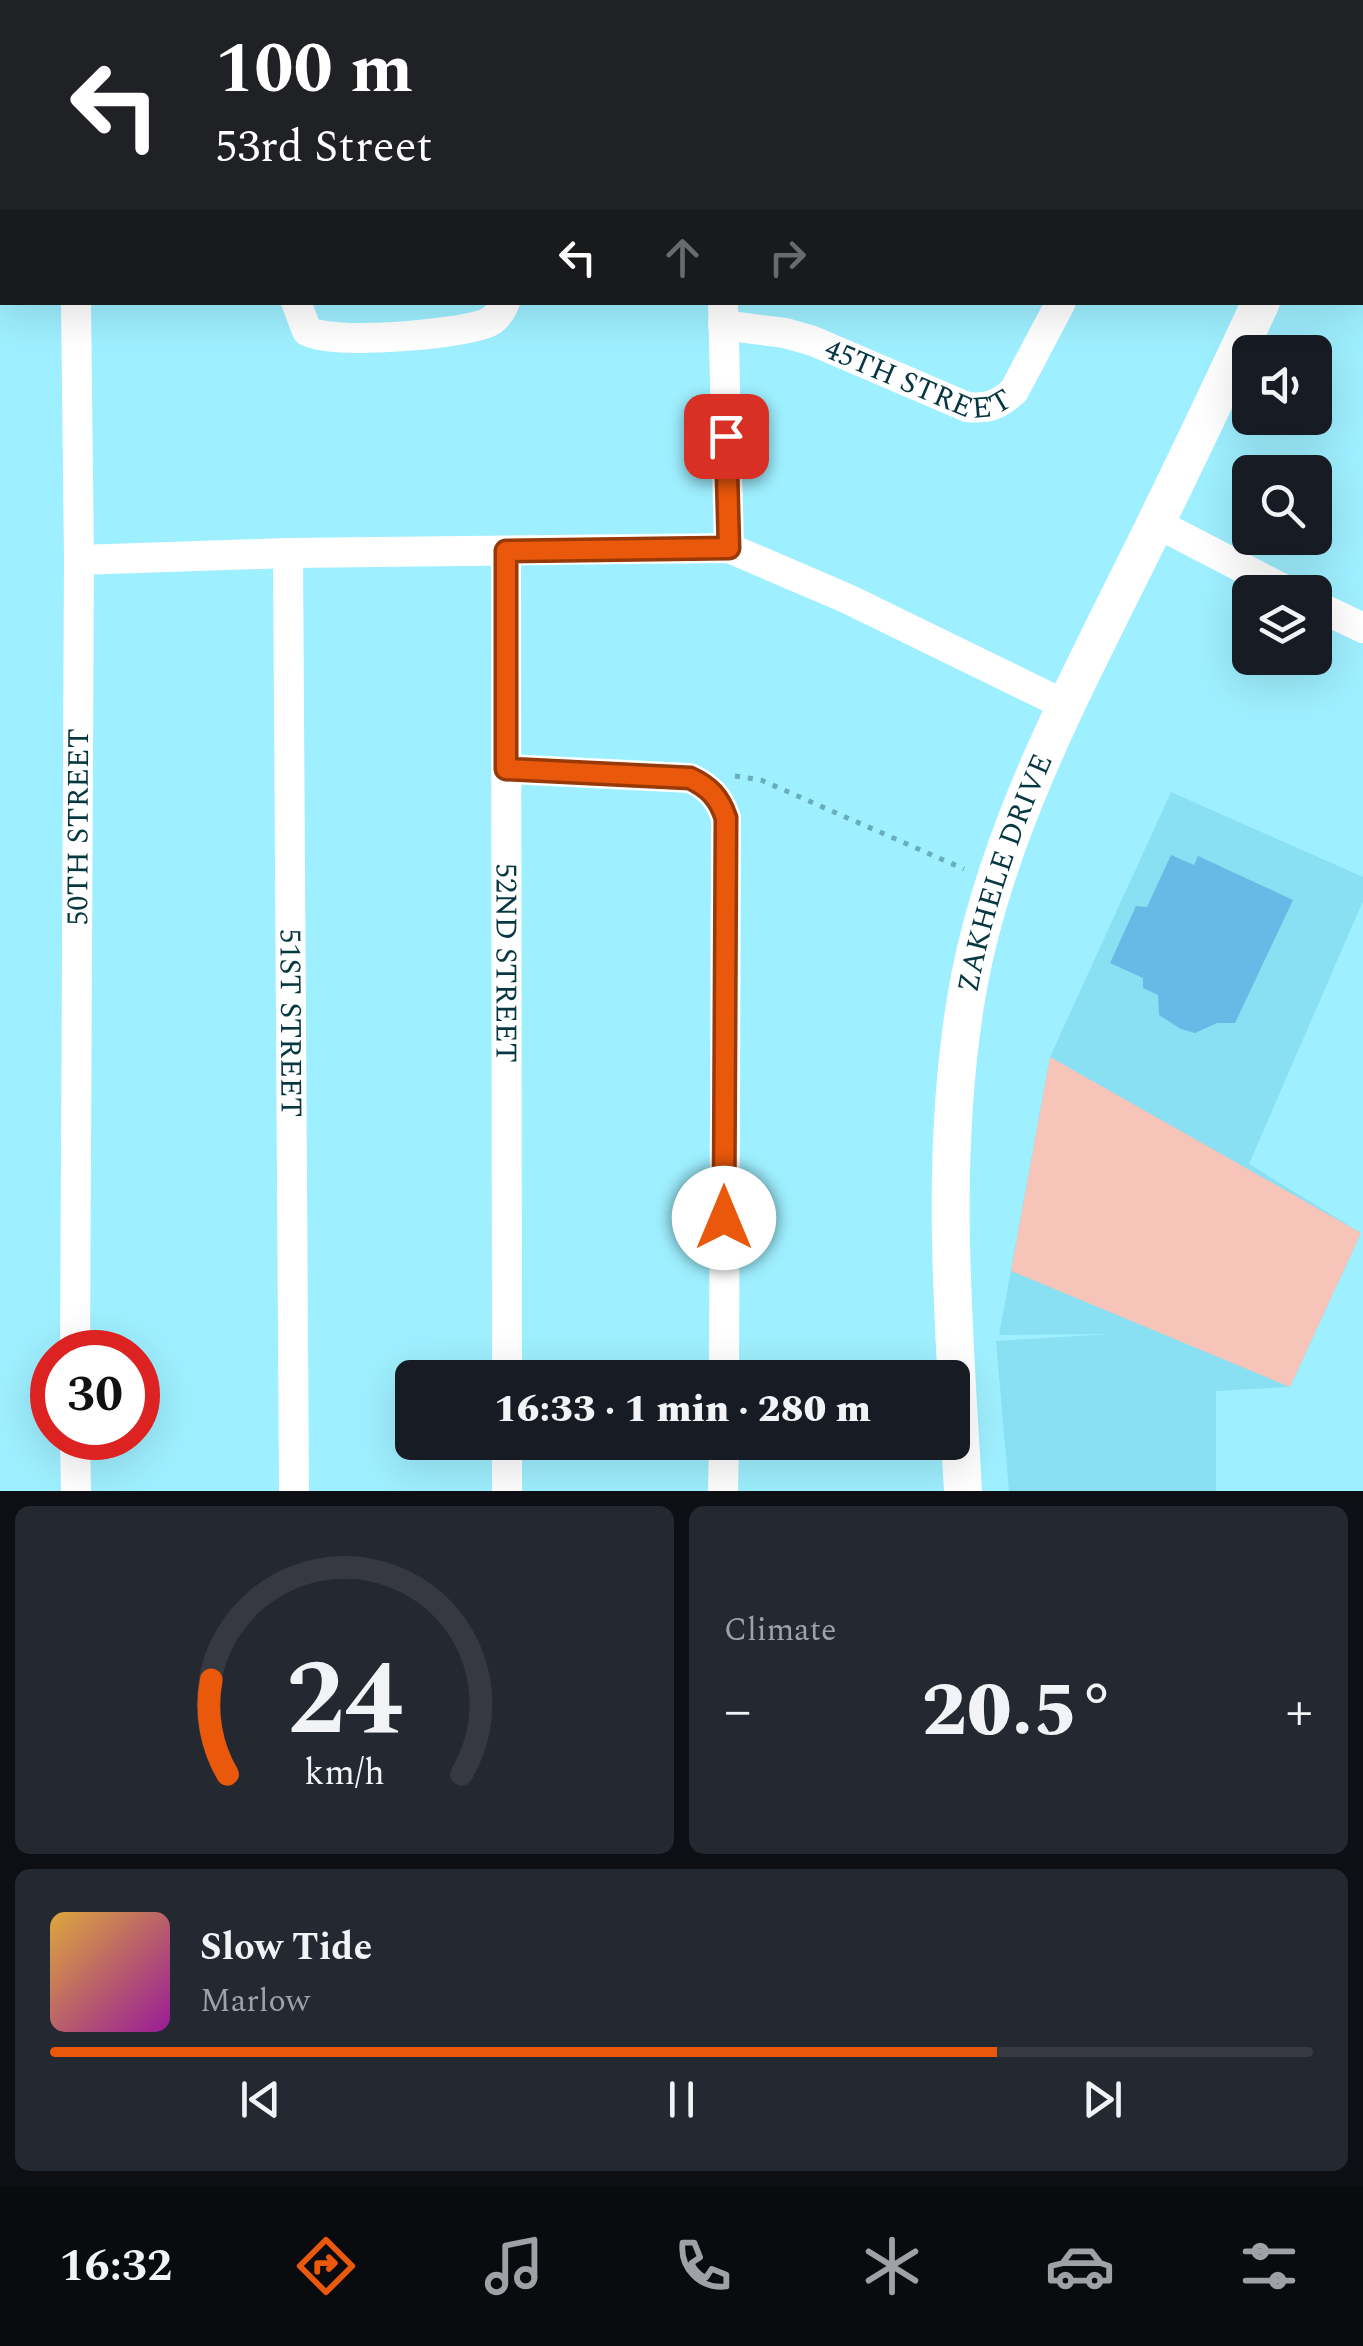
<!DOCTYPE html>
<meta charset="utf-8">
<style>
body{margin:0;font-family:Spectral,serif;background:#242831;color:#f1f3f6;height:100vh;display:flex;flex-direction:column;font-size:38px;white-space:nowrap}
*{box-sizing:border-box;margin:0}
p{font-size:32px;color:#9ea1a6}
.icon{flex:none;width:55px;height:55px;fill:none;stroke:currentColor;stroke-width:2;stroke-linecap:round;stroke-linejoin:round}
.map{position:relative;height:1491px;overflow:hidden}
.drawer{display:flex;flex-direction:column;gap:15px;padding:15px;background:#0d0f14;flex:1}
.drawer>*{flex:none}
.banner{position:absolute;left:0px;top:0px;width:1365px;height:305px;box-shadow:0 10px 40px #0002;background:#202124;color:#fff;overflow:hidden}
.buttons{position:absolute;left:1232px;top:335px;display:grid;gap:20px}
.buttons a{display:grid;place-items:center;width:100px;height:100px;border-radius:15px;background:#171b24;box-shadow:0 10px 40px #0002;font-size:50px}
.speed{position:absolute;left:30px;top:1330px;display:flex;gap:20px;font-size:50px;font-weight:700;text-align:center}
.speed>*{display:grid;place-content:center;width:130px;height:130px;border-radius:50%;background:#171b24;box-shadow:0 10px 40px #0002;line-height:1}
.speed .limit{border:15px solid #d22;background:#fff;color:#111}
.pin{position:absolute;display:grid;place-items:center;width:85px;height:85px;color:#fff;margin:-42px;border-radius:20px;box-shadow:0 5px 15px #0006}
.me{position:absolute;width:110px;margin:-55px;rotate:0deg;stroke-linejoin:round;filter:drop-shadow(0 0 8px #0008)}
.turn{display:flex;align-items:center;gap:35px;height:210px;padding:0 50px;font-size:45px}
.turn .icon{width:130px;height:130px;stroke-width:2.5}
.turn b{display:block;font-size:70px;line-height:85px}
.lanes{display:flex;align-items:center;height:95px;padding:0 50px;background:#0003;justify-content:center;gap:50px;direction:ltr}
.lanes .off{opacity:.35}
.big{font-size:75px;font-weight:800;line-height:1.1}
.drawer .widget{flex:1;display:flex;flex-direction:column;justify-content:center;gap:15px;min-width:0;padding:0 35px;border-radius:15px;background:#242831}
.drawer .dial{align-items:center;gap:0}
.dial svg{height:260px;overflow:visible;fill:none;stroke:#363941;stroke-width:7;stroke-linecap:round;text-anchor:middle}
.dial text{fill:#f1f3f6;stroke:none}
.song{display:flex;align-items:center;gap:30px}
.cover{width:120px;height:120px;border-radius:15px;background:linear-gradient(135deg,hsl(40 70% 55%),hsl(300 70% 35%))}
.played{height:10px;border-radius:5px;background:linear-gradient(90deg,#ea580c 75%,#363941 75%)}
.keys{display:flex;justify-content:space-around;direction:ltr}
.heat{display:flex;justify-content:space-between;align-items:center;font-size:55px;direction:ltr}
.drawer .tiles{flex:1;display:grid;gap:15px;grid-template-columns:1fr 1fr}
.widget:last-child{grid-column:span 2}
.trip{position:absolute;left:395px;top:1360px;width:575px;height:100px;border-radius:15px;background:#171b24;box-shadow:0 10px 40px #0002;font-weight:800;line-height:100px;text-align:center}
.tab-bar{display:flex;height:160px;justify-content:space-around;align-items:center;background:#090b0e;color:#9ea1a6}
.tab-bar .icon{width:70px;height:70px}
.tab-bar .active{color:#ea580c}
.tab-bar b{font-size:45px;color:#f1f3f6}
.map>svg:first-child{display:block}
.built{fill:#88e0f2}
.green{fill:#f6c4b9}
.building{fill:#65bbe5}
.lines{fill:none;stroke-linecap:round;stroke-linejoin:round}
.path{stroke:#68adbb;stroke-width:5;stroke-dasharray:5 8;stroke-linecap:butt}
.minor{stroke:#fff;stroke-width:30}
.tertiary{stroke:#fff;stroke-width:38}
.route-casing{stroke:#983908;stroke-width:25}
.route{stroke:#ea580c;stroke-width:18}
.labels{text-anchor:middle;stroke-width:10;stroke-linejoin:round;paint-order:stroke}
.street-label{font-size:30px;fill:#073841;stroke:#fff}
</style>
<div class="map">
<svg width="1363" height="1491" viewBox="0 0 1363 1491">
<rect width="100%" height="100%" fill="#9eefff"/>
<path class="built" d="M1171 792 1363 877V901L1249 1164 1361 1233 1290 1387 1216 1391V1491H1009L996 1341 1112 1334 999 1335 1050 1057Z"/>
<path class="green" d="M1050 1057 1361 1233 1290 1387 1011 1271Z"/>
<path class="building" d="M1171 855 1194 865 1198 856 1293 900 1235 1023H1217L1195 1033 1181 1029 1159 1015 1158 995 1143 988V978L1110 963 1136 906 1147 907Z"/>
<g class="lines">
<path class="path" d="M735 776 761 780 964 869"/>
<g class="minor">
<path d="M72 0V2"/>
<path d="M290 0V2"/>
<path d="M503 0V2"/>
<path d="M721 0V2"/>
<path d="M939 0V2"/>
<path d="M1150 0V2"/>
<path d="M296 302 307 331C333 345 454 335 484 324 494 321 501 312 505 302"/>
<path d="M723 302 729 548"/>
<path id="s1" d="M723 325 785 333 813 341 967 407C988 409 998 405 1014 391L1061 302"/>
<path d="M1156 523 1289 592"/>
<path id="s2" d="M506 551 507 1378"/>
<path id="s3" d="M288 553 294 1491"/>
<path d="M79 560 288 553 729 548 848 599 1065 705"/>
<path d="M1315 605 1363 628"/>
<path d="M506 769 690 778C709 787 719 797 726 818L724 1378"/>
<path id="s4" d="M75 1352 79 560 76 302"/>
<path d="M75 1438 76 1491"/>
<path d="M507 1442V1491"/>
<path d="M723 1491 724 1442"/>
</g>
<g class="tertiary">
<path d="M1362 90 1363 88"/>
<path id="s5" d="M963 1491C954 1327 939 1162 966 999 991 847 1065 706 1133 569 1177 481 1219 392 1261 302"/>
</g>
</g>
<g class="lines">
<g class="route-casing">
<path id="route" d="M724 1218 726 818C719 797 709 787 690 778L506 769V551L729 548 726 436"/>
</g>
<use href="#route" class="route"/>
</g>
<g class="labels">
<g class="street-label">
<text dy="10" stroke="none"><textPath href="#s1" startOffset="205">45TH STREET</textPath></text>
<text dy="10" stroke="none"><textPath href="#s4" startOffset="525">50TH STREET</textPath></text>
<text dy="10" stroke="none"><textPath href="#s5" startOffset="625">ZAKHELE DRIVE</textPath></text>
<text dy="10" stroke="none"><textPath href="#s2" startOffset="412">52ND STREET</textPath></text>
<text dy="10" stroke="none"><textPath href="#s3" startOffset="470">51ST STREET</textPath></text>
</g>
</g>
</svg>
<div class="buttons">
<a><svg class="icon" aria-label="sound" viewBox="0 0 24 24"><path d="M4 9h4l5-4v14l-5-4H4zM17 9q2 3 0 6"/></svg></a>
<a><svg class="icon" aria-label="search" viewBox="0 0 24 24"><circle cx="10" cy="10" r="6"/><path d="M15 15l6 6"/></svg></a>
<a><svg class="icon" aria-label="layers" viewBox="0 0 24 24"><path d="M12 4l9 5-9 5-9-5zM3 14l9 5 9-5"/></svg></a>
</div>
<div class="speed"><div class="limit">30</div></div>
<div class="pin" style="left:726px;top:436px;background:#d93025"><svg class="icon" aria-label="arrive" viewBox="0 0 24 24"><path d="M6 21V4h12l-3 4 3 4H6"/></svg></div>
<svg class="me" style="left:724px;top:1218px" viewBox="-20 -20 40 40"><circle r="19" fill="#fff"/><path d="M0-13L10 11 0 6-10 11z" fill="#ea580c"/></svg>
<div class="trip">16:33 · 1 min · 280 m</div>
<div class="banner">
<div class="turn"><svg class="icon" aria-label="left" viewBox="0 0 24 24"><path d="M17 20v-9H6M10 6l-5 5 5 5"/></svg><div><b>100 m</b>53rd Street</div></div>
<div class="lanes"><svg class="icon" aria-label="left" viewBox="0 0 24 24"><path d="M17 20v-9H6M10 6l-5 5 5 5"/></svg><svg class="icon off" aria-label="ahead" viewBox="0 0 24 24"><path d="M12 20V5M6 11l6-6 6 6"/></svg><svg class="icon off" aria-label="right" viewBox="0 0 24 24"><path d="M7 20v-9h11M14 6l5 5-5 5"/></svg></div>
</div>
</div>
<section class="drawer">
<div class="tiles">
<div class="widget dial"><svg viewBox="0 0 100 80">
<path d="M14 69A42 42 0 1 1 86 69"/>
<path d="M14 69A42 42 0 0 1 9 40" stroke="#ea580c"/>
<text x="50" y="56" font-size="32" font-weight="700">24</text>
<text x="50" y="72" font-size="11">km/h</text>
</svg></div>
<div class="widget"><p>Climate</p>
<div class="heat"><a>−</a><b class="big">20.5°</b><a>+</a></div>
</div>
<div class="widget">
<div class="song"><i class="cover"></i><div><b>Slow Tide</b><p>Marlow</p></div></div>
<div class="played"></div>
<div class="keys"><svg class="icon" aria-label="previous" viewBox="0 0 24 24"><path d="M18 5L8 12l10 7zM5 5v14"/></svg><svg class="icon" aria-label="pause" viewBox="0 0 24 24"><path d="M8 5v14M16 5v14"/></svg><svg class="icon" aria-label="next" viewBox="0 0 24 24"><path d="M6 5l10 7-10 7zM19 5v14"/></svg></div>
</div>
</div>
</section>
<nav class="tab-bar">
<b>16:32</b>
<svg class="icon active" aria-label="directions" viewBox="0 0 24 24"><path d="M12 3l9 9-9 9-9-9zM9 14v-3h6M13 9l2 2-2 2"/></svg>
<svg class="icon" aria-label="music" viewBox="0 0 24 24"><path d="M9 18V5l10-2v13"/><circle cx="6" cy="18" r="3"/><circle cx="16" cy="16" r="3"/></svg>
<svg class="icon" aria-label="phone" viewBox="0 0 24 24"><path d="M5 4h4l2 5-3 2q2 4 5 5l2-3 5 2v4C11 20 4 13 5 4z"/></svg>
<svg class="icon" aria-label="climate" viewBox="0 0 24 24"><path d="M12 3v18M4 7l16 10M4 17L20 7"/></svg>
<svg class="icon" aria-label="car" viewBox="0 0 24 24"><path d="M5 17H2v-5l4-1 3-4h7l3 4 3 1v5h-3M9 17h6M6 11h13"/><circle cx="7" cy="17" r="2"/><circle cx="17" cy="17" r="2"/></svg>
<svg class="icon" aria-label="filters" viewBox="0 0 24 24"><path d="M4 7h16M4 17h16"/><circle cx="9" cy="7" r="2"/><circle cx="15" cy="17" r="2"/></svg>
</nav>
